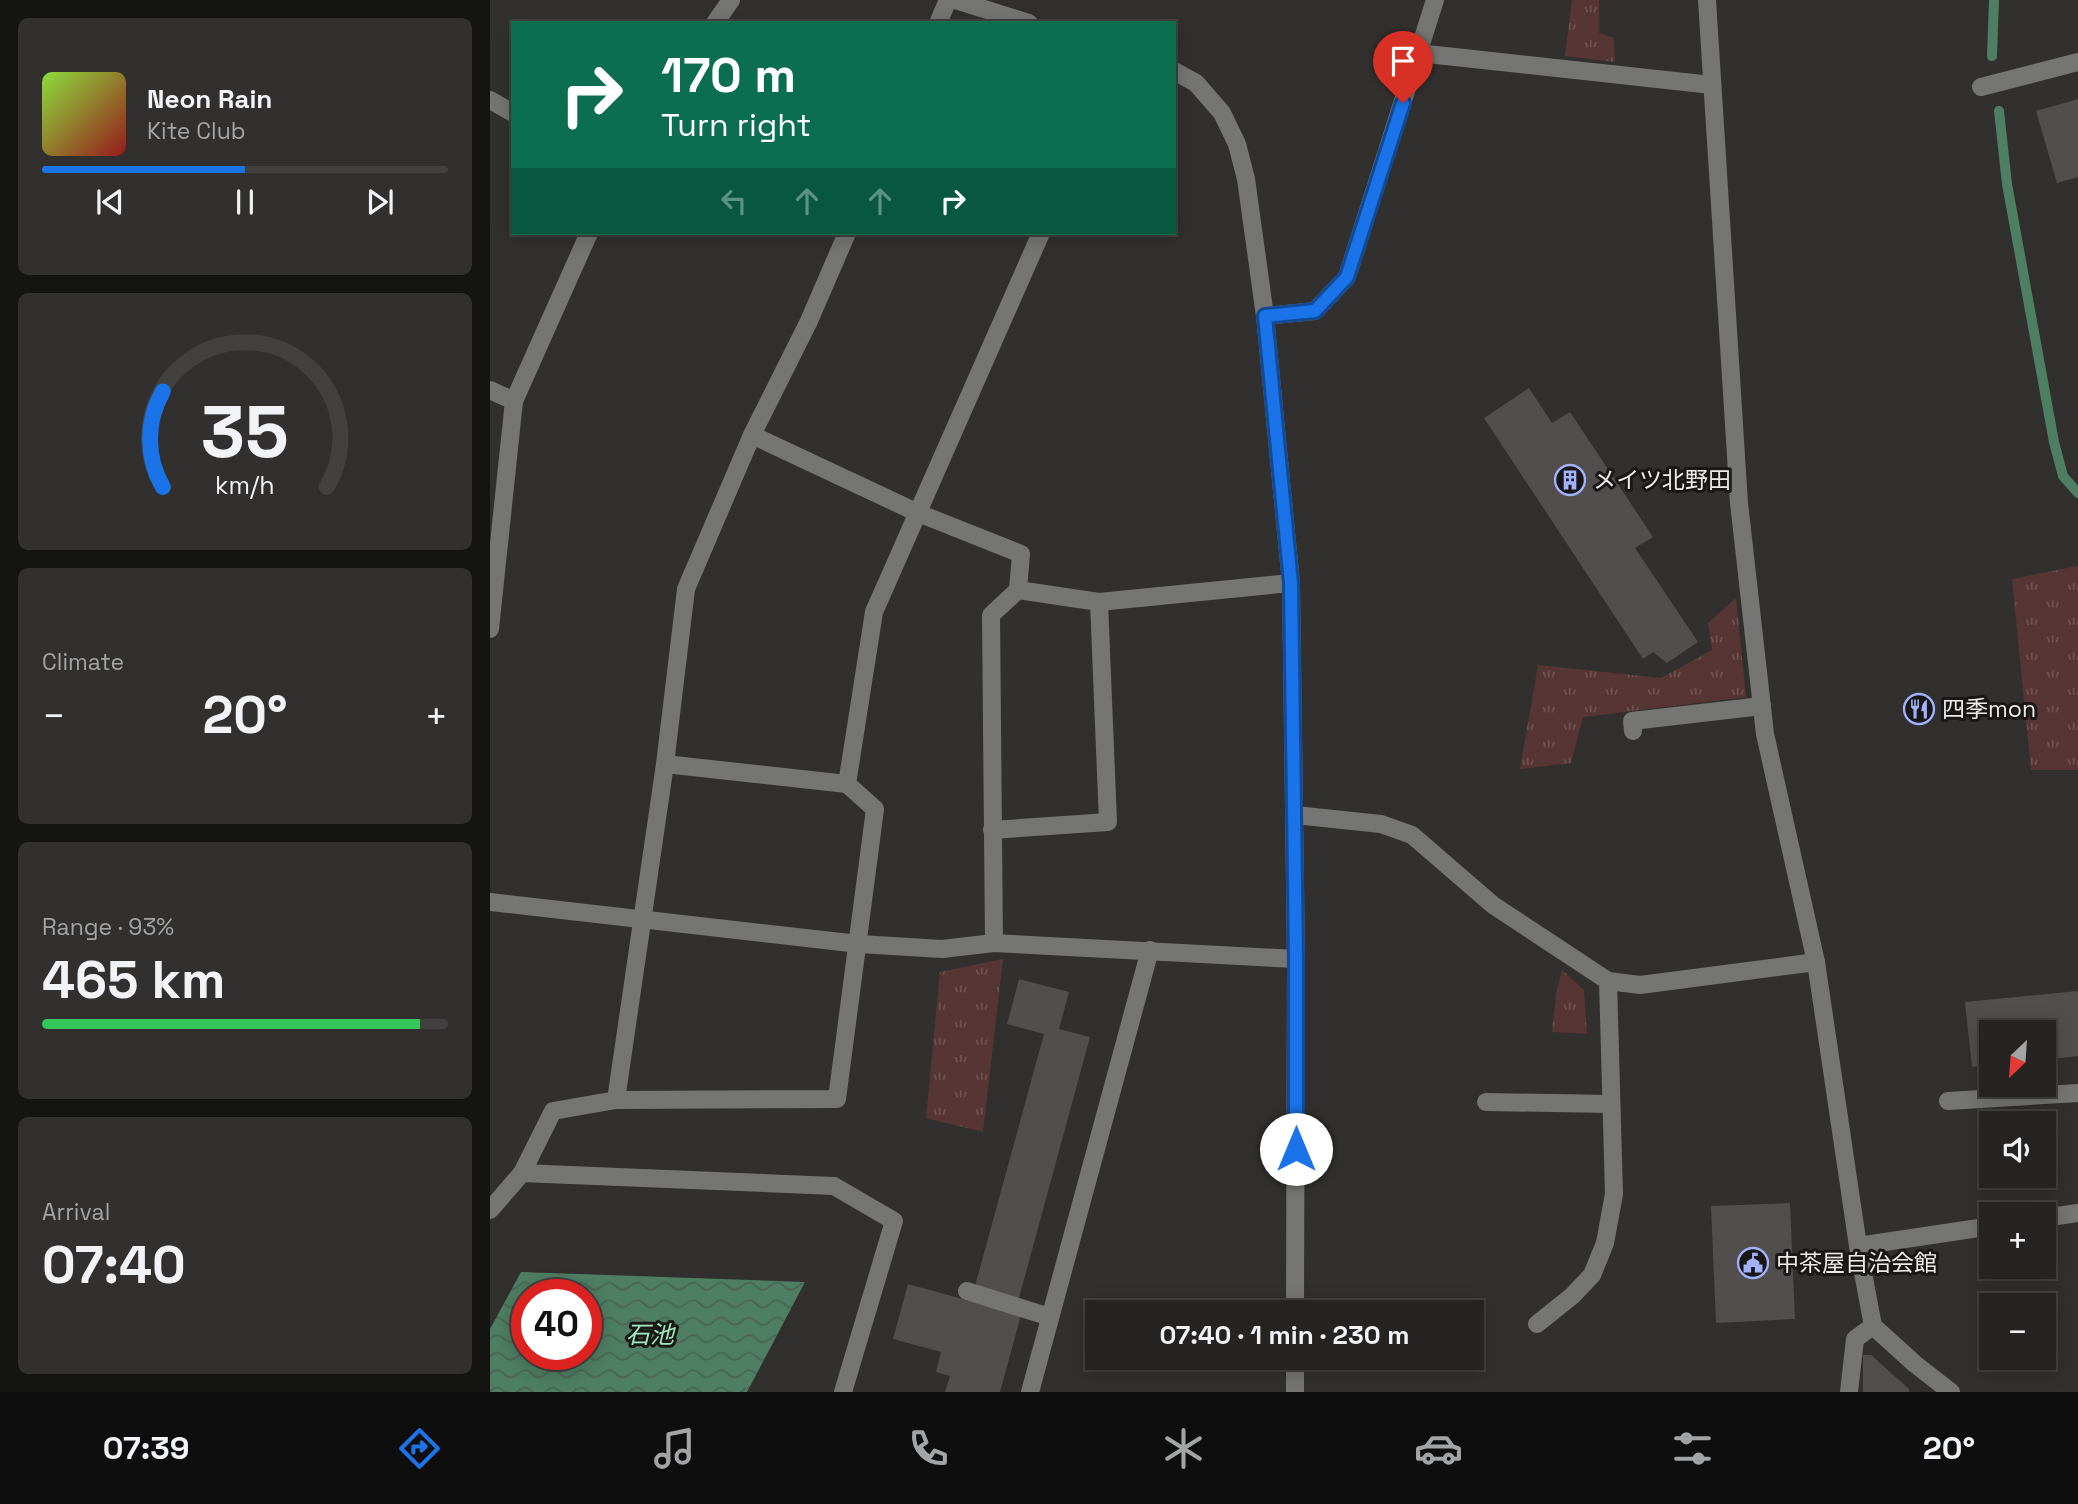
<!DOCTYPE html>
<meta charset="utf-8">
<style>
body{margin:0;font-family:"Space Grotesk","Noto Sans JP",sans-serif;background:#31302f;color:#f1f3f6;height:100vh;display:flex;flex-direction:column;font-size:26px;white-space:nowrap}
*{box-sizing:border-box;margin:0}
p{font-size:23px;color:#a3a4a5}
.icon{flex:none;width:38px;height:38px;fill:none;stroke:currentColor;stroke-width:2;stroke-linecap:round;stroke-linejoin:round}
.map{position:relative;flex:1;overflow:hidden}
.panel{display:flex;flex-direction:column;gap:18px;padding:18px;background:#141413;width:490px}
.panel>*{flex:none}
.top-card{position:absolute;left:21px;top:21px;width:665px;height:214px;border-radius:0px;box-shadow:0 4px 18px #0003,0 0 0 2px #424140;background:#0b6e4f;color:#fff;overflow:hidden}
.needle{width:46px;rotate:205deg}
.tools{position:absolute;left:1489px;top:1020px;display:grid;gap:14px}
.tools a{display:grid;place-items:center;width:77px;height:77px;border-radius:0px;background:#252422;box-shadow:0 4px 18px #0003,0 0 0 2px #424140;font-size:35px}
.speed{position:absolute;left:21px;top:1279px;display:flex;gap:14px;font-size:35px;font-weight:700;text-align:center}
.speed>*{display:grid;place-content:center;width:91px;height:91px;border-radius:50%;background:#252422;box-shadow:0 4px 18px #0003,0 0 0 2px #424140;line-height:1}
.speed .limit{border:10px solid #d22;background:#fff;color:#111}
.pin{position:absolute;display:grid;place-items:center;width:60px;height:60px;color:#fff;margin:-72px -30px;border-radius:50% 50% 50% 0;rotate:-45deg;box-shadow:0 0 7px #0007}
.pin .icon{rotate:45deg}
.me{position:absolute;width:77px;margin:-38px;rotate:0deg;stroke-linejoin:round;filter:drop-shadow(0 0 5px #0008)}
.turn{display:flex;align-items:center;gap:24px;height:147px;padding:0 35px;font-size:32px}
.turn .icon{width:91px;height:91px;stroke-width:2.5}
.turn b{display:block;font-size:49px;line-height:60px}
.lanes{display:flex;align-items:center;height:66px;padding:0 35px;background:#0003;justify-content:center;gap:35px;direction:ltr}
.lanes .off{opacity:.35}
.big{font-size:52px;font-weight:700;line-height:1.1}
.panel .tile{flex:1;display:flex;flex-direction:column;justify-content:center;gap:10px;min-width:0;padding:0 24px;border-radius:10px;background:#31302f}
.panel .dial{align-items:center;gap:0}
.dial svg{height:182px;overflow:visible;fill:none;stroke:#424140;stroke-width:7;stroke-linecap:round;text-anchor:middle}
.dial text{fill:#f1f3f6;stroke:none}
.song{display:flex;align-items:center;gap:21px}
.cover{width:84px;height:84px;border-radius:10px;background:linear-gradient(135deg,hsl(90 70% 55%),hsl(0 70% 35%))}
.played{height:7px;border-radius:4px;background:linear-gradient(90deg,#1a73e8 50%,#424140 50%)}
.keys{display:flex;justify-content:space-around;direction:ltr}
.heat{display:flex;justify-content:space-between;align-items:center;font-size:38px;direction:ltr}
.charge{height:10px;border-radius:5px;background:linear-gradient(90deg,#34c759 93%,#424140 0)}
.trip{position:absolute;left:595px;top:1300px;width:399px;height:70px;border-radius:0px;background:#252422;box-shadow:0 4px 18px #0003,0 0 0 2px #424140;font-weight:700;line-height:70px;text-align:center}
.tabs{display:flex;height:112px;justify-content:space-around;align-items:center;background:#0f0e0e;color:#a3a4a5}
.tabs .icon{width:49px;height:49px}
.tabs .selected{color:#1a73e8}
.tabs b{font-size:32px;color:#f1f3f6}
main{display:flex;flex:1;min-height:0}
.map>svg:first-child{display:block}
.park{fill:url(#park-tufts)}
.water{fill:url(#water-waves);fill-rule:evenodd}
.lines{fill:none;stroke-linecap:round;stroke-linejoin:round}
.stream{stroke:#4e7e63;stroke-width:10}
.building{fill:#514e4d}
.minor{stroke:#757574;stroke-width:18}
.route-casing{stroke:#114b97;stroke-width:18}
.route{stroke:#1a73e8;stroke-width:12}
.labels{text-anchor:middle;stroke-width:6;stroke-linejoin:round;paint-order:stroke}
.poi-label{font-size:23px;fill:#ebebe9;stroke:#191817;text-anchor:start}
.water-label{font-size:24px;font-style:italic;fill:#9ce9bd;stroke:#191817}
</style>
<main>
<section class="panel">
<div class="tile">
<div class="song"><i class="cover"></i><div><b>Neon Rain</b><p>Kite Club</p></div></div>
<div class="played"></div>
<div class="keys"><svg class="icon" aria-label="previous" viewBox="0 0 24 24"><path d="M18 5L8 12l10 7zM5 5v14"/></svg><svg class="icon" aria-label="pause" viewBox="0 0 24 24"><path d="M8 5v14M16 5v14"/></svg><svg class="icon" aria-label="next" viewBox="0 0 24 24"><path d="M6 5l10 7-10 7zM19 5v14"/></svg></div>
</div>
<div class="tile dial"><svg viewBox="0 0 100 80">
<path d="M14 69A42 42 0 1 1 86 69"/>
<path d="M14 69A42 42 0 0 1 14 27" stroke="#1a73e8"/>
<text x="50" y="56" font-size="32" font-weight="700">35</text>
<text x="50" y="72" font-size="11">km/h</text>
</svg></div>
<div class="tile"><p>Climate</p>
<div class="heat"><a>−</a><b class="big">20°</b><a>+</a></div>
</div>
<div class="tile"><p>Range · 93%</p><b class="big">465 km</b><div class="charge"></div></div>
<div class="tile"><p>Arrival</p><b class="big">07:40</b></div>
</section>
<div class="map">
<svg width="1588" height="1392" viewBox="0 0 1588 1392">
<defs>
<pattern id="park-tufts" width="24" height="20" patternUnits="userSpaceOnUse" patternTransform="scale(1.75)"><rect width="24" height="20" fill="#573535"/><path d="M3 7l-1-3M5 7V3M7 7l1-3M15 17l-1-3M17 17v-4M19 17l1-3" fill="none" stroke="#6f5252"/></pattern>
<pattern id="water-waves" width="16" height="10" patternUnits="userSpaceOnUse" patternTransform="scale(1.75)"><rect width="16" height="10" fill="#4e7e63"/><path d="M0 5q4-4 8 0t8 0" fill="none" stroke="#4a6556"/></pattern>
</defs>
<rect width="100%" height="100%" fill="#31302e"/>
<g class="park">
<path d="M1082 0H1109V33L1124 38 1125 62 1075 56Z"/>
<path d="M1588 566V770H1541L1522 579Z"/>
<path d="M1246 598 1256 697 1093 717 1081 763 1030 769 1048 665 1171 678 1222 650 1218 623Z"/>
<path d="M513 959 493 1132 436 1118 450 972Z"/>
<path d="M1072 970 1094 990 1097 1034 1062 1032 1066 994Z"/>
</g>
<path class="water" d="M31 1272 315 1282 257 1392H0V1329ZM37 1295H96V1354H37Z"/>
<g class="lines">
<g class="stream">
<path d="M1502 56 1504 0"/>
<path d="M1509 111 1517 184 1564 442 1573 476 1588 493"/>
</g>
</g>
<g class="building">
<path d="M1588 99V177L1567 183 1546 111Z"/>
<path d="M1039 388 1062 423 1080 412 1163 537 1145 548 1208 642 1177 663 1163 652 1153 659 994 418Z"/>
<path d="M529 979 579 992 569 1029 600 1037 529 1298 485 1286 554 1034 517 1024Z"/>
<path d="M1588 991V1056L1554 1060V1032H1502V1065L1482 1067 1475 1002Z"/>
<path d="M1300 1203 1305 1319 1226 1323 1221 1206Z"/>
<path d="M418 1284 531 1315 510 1392H455L460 1376 446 1372 451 1352 403 1339Z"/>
<path d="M1373 1355H1381L1419 1389V1392H1373Z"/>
</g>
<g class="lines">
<g class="minor">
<path d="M465 0 539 23"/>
<path d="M1217 0 1249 503 1275 734 1326 962 1368 1246 1383 1326 1425 1364 1461 1392"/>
<path d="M225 23 241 0"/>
<path d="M448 23 458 0"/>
<path d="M928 53 1222 85"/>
<path d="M684 71 706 83 732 113 747 144 756 179 775 316 801 583 806 959 805 1312"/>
<path d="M1491 87 1588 62"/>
<path d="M0 100 23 113"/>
<path d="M775 316 825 311 857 277 945 0"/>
<path d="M0 390 24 401 0 629"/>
<path d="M24 401 99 233"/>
<path d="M262 435 428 513 531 554 528 590 609 602 801 583"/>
<path d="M528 590 501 615 504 943 806 959"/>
<path d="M1143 731 1142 721 1272 706"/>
<path d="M175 764 357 784"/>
<path d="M805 815 891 824 922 835 1003 905 1118 981 1150 985 1326 962"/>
<path d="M502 830 618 822 609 602"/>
<path d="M0 902 369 944 452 949 504 943"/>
<path d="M126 1100 175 764 196 589 262 435 319 321 357 233"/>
<path d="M1458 1101 1588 1093"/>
<path d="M996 1102 1121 1104"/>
<path d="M32 1173 344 1186 404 1221 353 1392"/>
<path d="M0 1210 32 1173 63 1111 126 1100 347 1099 385 809 357 784 384 612 551 233"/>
<path d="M1554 1218 1588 1213"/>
<path d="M1368 1246 1502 1226"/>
<path d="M477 1291 560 1317"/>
<path d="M1047 1324 1082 1296 1102 1275 1115 1243 1124 1194 1118 981"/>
<path d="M540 1392 660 950"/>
<path d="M805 1392V1358"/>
<path d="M1359 1392 1365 1339 1383 1326"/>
</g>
</g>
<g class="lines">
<g class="route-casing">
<path id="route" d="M806 1149V959L801 583 775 316 825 311 857 277 913 103"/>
</g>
<use href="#route" class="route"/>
</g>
<defs>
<g id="building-ring" transform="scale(1.575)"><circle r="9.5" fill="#191817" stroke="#a3b2fd" stroke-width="1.5"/><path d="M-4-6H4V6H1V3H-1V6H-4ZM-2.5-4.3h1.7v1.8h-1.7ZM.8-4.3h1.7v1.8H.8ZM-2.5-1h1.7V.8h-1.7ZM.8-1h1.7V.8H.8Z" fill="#a3b2fd"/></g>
<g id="restaurant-ring" transform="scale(1.575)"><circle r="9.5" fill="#191817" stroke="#a3b2fd" stroke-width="1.5"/><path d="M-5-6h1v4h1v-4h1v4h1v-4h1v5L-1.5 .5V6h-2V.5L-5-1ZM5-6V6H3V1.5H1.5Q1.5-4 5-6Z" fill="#a3b2fd"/></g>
<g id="civic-ring" transform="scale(1.575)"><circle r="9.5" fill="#191817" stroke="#a3b2fd" stroke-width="1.5"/><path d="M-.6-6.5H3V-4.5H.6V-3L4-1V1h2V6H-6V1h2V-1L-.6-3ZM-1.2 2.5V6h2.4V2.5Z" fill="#a3b2fd"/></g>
</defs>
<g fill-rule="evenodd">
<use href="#building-ring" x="1080" y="480"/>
<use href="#restaurant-ring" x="1429" y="709"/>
<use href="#civic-ring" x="1263" y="1263"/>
</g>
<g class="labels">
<g class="poi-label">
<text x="1103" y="488">メイツ北野田</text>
<text x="1452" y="717">四季mon</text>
<text x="1286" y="1271">中茶屋自治会館</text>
</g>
<g class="water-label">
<text x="160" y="1343">石池</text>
</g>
</g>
</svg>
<div class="tools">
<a><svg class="needle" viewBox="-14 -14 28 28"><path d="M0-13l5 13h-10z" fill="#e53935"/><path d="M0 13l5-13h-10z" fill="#a3a4a5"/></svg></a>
<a><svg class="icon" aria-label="sound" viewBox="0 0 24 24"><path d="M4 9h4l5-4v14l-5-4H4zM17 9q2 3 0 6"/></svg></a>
<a>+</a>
<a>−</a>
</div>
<div class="speed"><div class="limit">40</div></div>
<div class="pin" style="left:913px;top:103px;background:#d93025"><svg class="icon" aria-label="arrive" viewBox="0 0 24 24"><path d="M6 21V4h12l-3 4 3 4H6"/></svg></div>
<svg class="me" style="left:806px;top:1149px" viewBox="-20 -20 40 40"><circle r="19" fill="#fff"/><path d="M0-13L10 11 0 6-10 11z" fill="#1a73e8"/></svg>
<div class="trip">07:40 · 1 min · 230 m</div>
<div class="top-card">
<div class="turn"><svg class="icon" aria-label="right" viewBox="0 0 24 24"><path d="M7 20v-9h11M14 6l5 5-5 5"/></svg><div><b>170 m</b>Turn right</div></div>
<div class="lanes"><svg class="icon off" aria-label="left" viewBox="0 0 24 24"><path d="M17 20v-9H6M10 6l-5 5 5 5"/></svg><svg class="icon off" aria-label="ahead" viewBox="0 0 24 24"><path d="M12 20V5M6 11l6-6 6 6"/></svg><svg class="icon off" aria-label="ahead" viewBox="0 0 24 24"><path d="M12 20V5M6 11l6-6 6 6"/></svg><svg class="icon" aria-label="right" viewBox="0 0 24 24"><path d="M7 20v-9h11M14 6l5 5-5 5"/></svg></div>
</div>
</div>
</main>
<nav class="tabs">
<b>07:39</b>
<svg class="icon selected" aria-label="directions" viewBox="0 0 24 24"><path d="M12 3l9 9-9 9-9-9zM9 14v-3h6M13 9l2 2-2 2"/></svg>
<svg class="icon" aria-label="music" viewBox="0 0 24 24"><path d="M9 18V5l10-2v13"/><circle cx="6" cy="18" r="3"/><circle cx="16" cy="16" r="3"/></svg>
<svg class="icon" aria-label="phone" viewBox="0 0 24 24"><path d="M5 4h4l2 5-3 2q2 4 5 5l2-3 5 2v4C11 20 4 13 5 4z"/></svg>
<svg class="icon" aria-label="climate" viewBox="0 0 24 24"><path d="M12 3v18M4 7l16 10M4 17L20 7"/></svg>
<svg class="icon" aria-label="car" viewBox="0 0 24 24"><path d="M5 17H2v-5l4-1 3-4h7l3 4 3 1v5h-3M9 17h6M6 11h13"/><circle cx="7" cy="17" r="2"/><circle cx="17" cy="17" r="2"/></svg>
<svg class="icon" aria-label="filters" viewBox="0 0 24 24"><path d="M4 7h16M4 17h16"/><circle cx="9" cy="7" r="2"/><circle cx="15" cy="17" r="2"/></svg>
<b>20°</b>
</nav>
